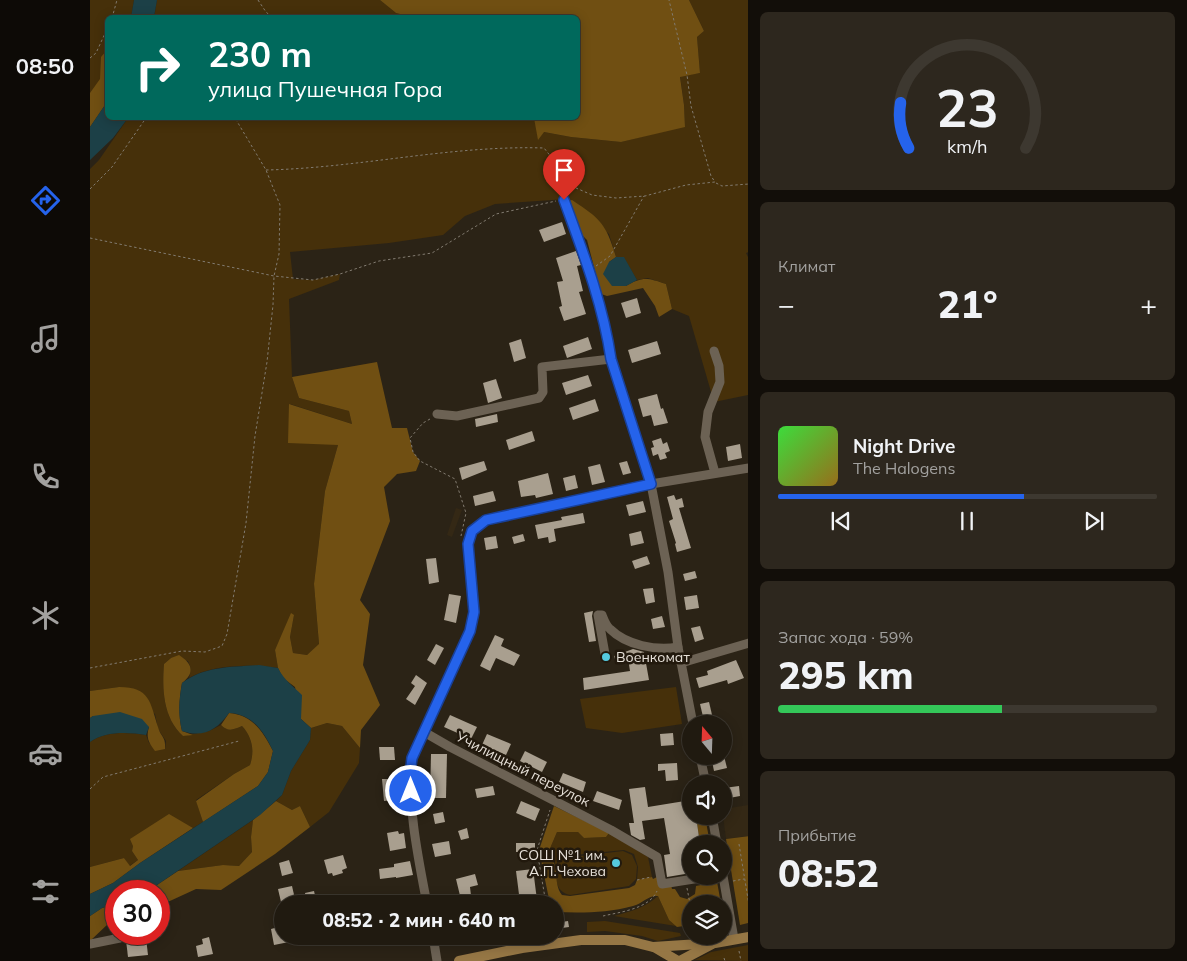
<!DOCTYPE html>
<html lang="ru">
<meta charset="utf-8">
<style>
body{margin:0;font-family:Mulish,sans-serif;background:#2d271e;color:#f1f3f6;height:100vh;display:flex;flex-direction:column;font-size:19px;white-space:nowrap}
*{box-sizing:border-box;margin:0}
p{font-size:16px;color:#a2a19f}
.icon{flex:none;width:28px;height:28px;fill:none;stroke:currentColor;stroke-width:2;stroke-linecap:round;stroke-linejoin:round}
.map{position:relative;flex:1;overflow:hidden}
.drawer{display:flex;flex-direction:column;gap:12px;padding:12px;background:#120e09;width:439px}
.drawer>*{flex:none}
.banner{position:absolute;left:15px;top:15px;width:475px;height:105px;border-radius:8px;box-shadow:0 2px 12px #0003,0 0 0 1px #3d3830;background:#00695c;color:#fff;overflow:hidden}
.needle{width:32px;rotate:341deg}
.fabs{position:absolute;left:592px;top:715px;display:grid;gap:10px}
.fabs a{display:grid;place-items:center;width:50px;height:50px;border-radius:50%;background:#201a10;box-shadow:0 2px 12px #0003,0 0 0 1px #3d3830;font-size:25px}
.speed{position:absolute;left:15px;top:880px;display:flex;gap:10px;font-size:25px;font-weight:700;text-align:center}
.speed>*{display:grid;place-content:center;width:65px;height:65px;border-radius:50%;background:#201a10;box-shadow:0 2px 12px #0003,0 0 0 1px #3d3830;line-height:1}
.speed .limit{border:8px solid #d22;background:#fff;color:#111}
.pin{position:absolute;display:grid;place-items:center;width:42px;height:42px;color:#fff;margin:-51px -21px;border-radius:50% 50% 50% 0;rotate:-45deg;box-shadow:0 0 5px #0007}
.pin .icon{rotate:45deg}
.me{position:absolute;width:55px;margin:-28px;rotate:0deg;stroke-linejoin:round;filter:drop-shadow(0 0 4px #0008)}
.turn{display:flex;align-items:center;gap:18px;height:105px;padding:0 20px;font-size:22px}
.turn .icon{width:65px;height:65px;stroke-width:2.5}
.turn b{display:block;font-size:35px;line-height:42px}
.big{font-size:38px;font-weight:800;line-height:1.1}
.drawer .tile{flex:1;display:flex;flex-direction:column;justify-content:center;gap:8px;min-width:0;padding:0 18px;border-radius:8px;background:#2d271e}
.drawer .dial{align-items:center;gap:0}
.dial svg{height:130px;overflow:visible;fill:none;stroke:#3d3830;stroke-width:7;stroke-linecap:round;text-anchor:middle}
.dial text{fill:#f1f3f6;stroke:none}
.song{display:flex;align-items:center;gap:15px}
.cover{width:60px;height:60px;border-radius:8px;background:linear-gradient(135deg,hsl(120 70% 55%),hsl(40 70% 35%))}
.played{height:5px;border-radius:2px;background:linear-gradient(90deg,#2563eb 65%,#3d3830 65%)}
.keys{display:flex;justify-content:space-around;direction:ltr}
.heat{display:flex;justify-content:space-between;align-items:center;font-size:28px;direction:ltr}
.charge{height:8px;border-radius:4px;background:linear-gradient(90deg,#34c759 59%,#3d3830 0)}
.trip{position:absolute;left:184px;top:895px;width:290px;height:50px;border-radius:25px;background:#201a10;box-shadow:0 2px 12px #0003,0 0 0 1px #3d3830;font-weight:800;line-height:50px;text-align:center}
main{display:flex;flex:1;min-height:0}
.dock{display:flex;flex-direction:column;width:90px;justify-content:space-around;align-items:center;background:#0d0a06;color:#a2a19f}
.dock .icon{width:35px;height:35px}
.dock .active{color:#2563eb}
.dock b{font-size:22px;color:#f1f3f6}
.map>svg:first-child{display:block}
.built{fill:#342815}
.green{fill:#46300a}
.forest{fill:#704f12}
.water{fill:#1c4047}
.building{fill:#a99f8f}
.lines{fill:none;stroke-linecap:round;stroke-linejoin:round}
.path{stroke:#827b70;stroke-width:1;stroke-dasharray:2.5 2.5;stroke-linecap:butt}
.minor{stroke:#6c6254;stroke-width:9}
.major{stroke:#967745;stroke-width:10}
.route-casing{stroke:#184099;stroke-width:12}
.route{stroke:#2563eb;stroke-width:9}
.poi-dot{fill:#55cadf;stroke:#22190d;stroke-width:2}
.labels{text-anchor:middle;stroke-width:5;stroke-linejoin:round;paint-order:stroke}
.poi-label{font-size:14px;fill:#e7e1d9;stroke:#22190d;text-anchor:start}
.street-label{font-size:14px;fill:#e7e1d9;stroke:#22190d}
</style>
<main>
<nav class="dock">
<b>08:50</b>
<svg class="icon active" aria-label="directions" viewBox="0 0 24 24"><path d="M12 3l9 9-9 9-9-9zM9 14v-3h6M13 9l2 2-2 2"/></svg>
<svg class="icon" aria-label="music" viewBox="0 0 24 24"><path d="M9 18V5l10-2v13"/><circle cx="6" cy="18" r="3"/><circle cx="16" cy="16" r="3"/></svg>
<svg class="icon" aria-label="phone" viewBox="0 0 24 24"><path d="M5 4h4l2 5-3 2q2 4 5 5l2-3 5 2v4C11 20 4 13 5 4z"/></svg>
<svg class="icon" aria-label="climate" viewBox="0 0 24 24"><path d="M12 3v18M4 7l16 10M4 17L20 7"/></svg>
<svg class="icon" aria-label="car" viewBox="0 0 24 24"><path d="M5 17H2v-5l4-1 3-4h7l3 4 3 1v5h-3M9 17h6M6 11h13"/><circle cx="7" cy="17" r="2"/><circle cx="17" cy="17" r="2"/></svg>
<svg class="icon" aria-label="filters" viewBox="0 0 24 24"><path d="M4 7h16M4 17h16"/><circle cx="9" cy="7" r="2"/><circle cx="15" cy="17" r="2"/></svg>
</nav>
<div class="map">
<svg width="659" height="961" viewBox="0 0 659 961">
<rect width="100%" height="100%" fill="#2b2316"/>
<g class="built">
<path d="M366 508 372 510 362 537 357 535Z"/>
<path d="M658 805V836L636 839 633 816 634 809Z"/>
</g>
<g class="green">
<path d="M0 0H44L41 17 18 18 17 102 0 127Z"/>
<path d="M67 0H290L306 13 322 17 64 18Z"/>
<path d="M599 0H658L659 252 656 253 659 259 658 395 624 402 599 316 582 309 576 284 558 278 547 280 534 258 526 257 519 234 477 199 405 204 375 216 353 235 299 243 200 252 203 279 223 280 250 274 249 280 199 299 202 377 209 398 259 411 262 424 200 404 248 445 235 491 224 584 229 645 217 655 203 653 200 637 204 615 185 650 188 668C162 664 122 664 99 678L101 669 98 661 81 658 74 664C72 689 73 718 93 736L119 731 131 725C138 732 143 730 152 726 162 737 165 750 160 765L144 774 106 800 113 822 103 828 79 815 43 846 42 851 48 860 39 866 34 858 0 867V742C15 731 38 732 56 735L59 743 75 749 76 741 68 729 65 714 29 687 0 691V169L9 160 38 118H444V120L454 132 481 137 531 142 595 126 594 105 590 76 610 73 607 37 614 31Z"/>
<path d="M586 687 592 724 532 733 496 728 490 699Z"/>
<path d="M237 723 252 726 270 748 269 763 239 812 220 827 210 806 202 810 186 801 192 795 201 771 220 740 221 728Z"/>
<path d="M163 820 161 837 162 852 149 866 133 865 88 871Z"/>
<path d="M467 832H488L494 838 516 837 519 833 558 857 562 877 547 880 548 867 544 854 534 850 474 856 468 860 466 866 464 860 458 856V853Z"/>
<path d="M533 851 542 855 547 866 546 879 539 886 480 895C464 892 464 874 469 861L474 858Z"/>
<path d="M568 896 579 920 586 926 524 916C541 911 555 908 568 896Z"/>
<path d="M515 921 590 933 591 936 568 941 552 936 515 931 497 932V922Z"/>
<path d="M658 945V961L605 960 621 952Z"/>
</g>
<g class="forest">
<path d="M290 0H599L614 31 607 37 610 73 590 77 594 105 595 127 531 142 481 137 454 132 448 140 444 118H488V18L322 17 306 13Z"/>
<path d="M17 50V102L0 127V93L10 79 11 57Z"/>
<path d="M482 200C511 219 516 224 526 257L519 262 536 286C553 276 558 278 576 284L582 309 569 317 565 306 553 288 517 296 511 294 497 240 492 235 478 201Z"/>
<path d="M287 362 302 428H317L323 452 330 461 326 471 307 474 294 487 300 521 270 600 280 614 273 665 290 705 271 730 270 748 252 726 237 723 221 728 211 719 205 687 193 678 188 668 185 650 201 613 204 615 200 637 203 653 217 655 229 644 224 584 235 491 248 445 198 443 199 404 262 424 259 411 209 398 202 377Z"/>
<path d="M89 655C103 664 105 673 92 683 89 700 88 714 92 731L103 735 93 736C73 718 72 689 74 664L81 658Z"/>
<path d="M29 687C60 687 60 702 68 727 71 738 76 736 75 749L65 751C58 742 56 737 59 727L3 716 0 718V691Z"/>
<path d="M139 713C163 715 173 732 183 751L178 772 168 786 113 822 106 801 144 774 160 765C165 750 162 737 152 726 143 730 138 732 131 725Z"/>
<path d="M186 801 202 810 210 806 220 827 185 854 131 890 106 889 69 906V891H58L88 871 133 865 149 866 162 852 161 837 163 820Z"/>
<path d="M464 806 519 833 516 837 494 838 488 832H467L458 853V856C471 864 462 882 472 895L480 896 539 888 545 885 547 880 562 877 563 879 567 877 581 885 582 889H585L590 897 597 899 605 894 606 886 611 885 610 876H626L631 904H601V925L587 927 579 920 568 896C558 895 552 904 543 906 517 913 492 913 465 912V904H460L449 850Z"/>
<path d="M79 814 103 828 50 863 23 883 0 894V867L34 858 40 866 48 860 42 851 43 846 40 839Z"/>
<path d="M606 816H615L620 844H610Z"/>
<path d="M659 836 658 923 650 925 636 839Z"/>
<path d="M26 904V921L19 923 0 941V916L12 908Z"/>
</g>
<g class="water">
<path d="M44 0H67L64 17H41Z"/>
<path d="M17 102 18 118H38L23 138 0 160V127Z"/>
<path d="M526 257H534L547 280 536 286H522L513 274 519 262Z"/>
<path d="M169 665 188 668C194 680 203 686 212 695L211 719 221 728 220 740 201 771 192 795 170 815 58 891H26V904L12 908 0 916V894L23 883 50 863 168 786 178 772 183 751C174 732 163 714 139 713 127 730 113 738 92 731 88 714 89 700 92 683 114 666 142 667 169 665Z"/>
<path d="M30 712 52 719 59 727 56 735C38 732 15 731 0 742V718L3 716Z"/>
</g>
<g class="building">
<path d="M472 222 476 234 454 242 449 230Z"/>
<path d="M486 251 491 265 487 266 493 291 489 292 496 314 474 321 469 307 472 306 467 282 473 281 466 258Z"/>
<path d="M547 298 551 313 536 318 531 303Z"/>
<path d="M498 337 502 349 477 358 473 346Z"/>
<path d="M431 339 436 358 424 362 419 343Z"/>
<path d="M567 341 571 354 542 363 538 350Z"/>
<path d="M498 375 502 386 476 395 472 383Z"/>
<path d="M406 379 412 398 398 403 393 383Z"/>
<path d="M567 394 571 409 573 408 578 423 564 426 561 415 553 417 548 399Z"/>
<path d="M505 399 509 411 483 420 479 408Z"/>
<path d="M407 414 408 422 386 427 385 419Z"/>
<path d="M442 431 445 441 419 450 416 440Z"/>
<path d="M571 438 573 444 577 442 580 451 575 453 577 458 570 460 568 454 563 456 561 448 564 447 562 441Z"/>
<path d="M650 444 652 458 638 461 636 447Z"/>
<path d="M394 461 397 470 372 480 369 468Z"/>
<path d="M537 461 541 473 533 475 529 463Z"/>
<path d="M510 464 515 482 502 485 498 467Z"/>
<path d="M458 473 463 494 446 498 445 495 431 497 428 481Z"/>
<path d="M485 475 488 488 476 491 473 478Z"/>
<path d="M403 491 406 501 385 506 383 496Z"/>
<path d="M584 495 586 500 592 498 594 507 589 508 601 548 587 552 585 544 586 543 579 521 583 519 577 497Z"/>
<path d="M553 501 556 512 539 516 536 505Z"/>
<path d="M493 513 495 523 464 529 466 541 459 543 458 537 448 539 445 525 472 520 471 517Z"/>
<path d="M551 531 554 543 541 546 539 534Z"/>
<path d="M433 534 435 541 424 544 422 537Z"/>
<path d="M406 536 408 548 396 550 394 538Z"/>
<path d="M557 556 560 564 545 569 542 561Z"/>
<path d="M346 558 349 582 339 584 336 559Z"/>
<path d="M605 571 607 578 595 581 593 574Z"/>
<path d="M563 588 565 602 556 604 553 589Z"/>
<path d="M359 594 371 596 366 623 354 620Z"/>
<path d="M607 595 609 608 596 610 594 597Z"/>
<path d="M503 611 502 616 506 641 499 642 494 613Z"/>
<path d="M572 616 575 627 563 629 561 619Z"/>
<path d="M610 626 614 639 605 642 601 628Z"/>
<path d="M405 635 414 639 411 646 430 655 424 666 406 658 400 671 390 666Z"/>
<path d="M346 644 354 648 345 665 337 660Z"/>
<path d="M543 649 554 652 559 680 494 690 493 678 540 671 538 658 526 662 524 656Z"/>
<path d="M646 660 654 678 638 684 637 680 609 688 606 678 618 675 617 671Z"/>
<path d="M326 675 337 683 325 705 316 699 325 686 321 683Z"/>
<path d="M619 702 623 719 614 721 610 704Z"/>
<path d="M360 715 387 727 381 739 354 727Z"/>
<path d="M583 733 584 745 571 746 570 734Z"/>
<path d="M397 734 421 744 416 755 392 745Z"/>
<path d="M289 747H304L305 760H290Z"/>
<path d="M435 751 457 762 452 772 430 761Z"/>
<path d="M341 754H357L356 798H340Z"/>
<path d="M621 756H634L637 768 624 771Z"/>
<path d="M587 763 588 780 576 781 575 770 568 771V764Z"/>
<path d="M473 773 496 782 493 792 469 782Z"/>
<path d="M292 779H299V786H305L306 800 294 801Z"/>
<path d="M403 786 405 795 387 798 385 789Z"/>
<path d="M649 786 650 796 634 799V788Z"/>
<path d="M555 787 558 807 601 800V816H606L610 844H601V873L577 877 574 855 580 854 574 818 552 821 555 839 550 840 541 835 539 823H544L539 789Z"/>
<path d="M507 791 532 800 529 810 503 801Z"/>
<path d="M431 801 450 809 445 821 426 813Z"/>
<path d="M353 812 355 822 345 824 343 814Z"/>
<path d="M377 828 379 838 371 840 368 831Z"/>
<path d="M308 831 309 834 314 833 316 848 300 851 297 833Z"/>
<path d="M359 841 361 854 345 857 342 844Z"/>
<rect x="426" y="843" width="19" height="9"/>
<path d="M253 855 257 868 252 870 253 873 243 876 242 873 238 874 234 860Z"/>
<path d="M199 860 203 873 192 876 189 863Z"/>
<path d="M320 861 323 875 306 878V877L290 879 289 869 304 867V864Z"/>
<path d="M443 869 447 900 430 902 426 871Z"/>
<path d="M385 874 388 885 380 887 382 904H372L366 879Z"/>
<path d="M202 886 205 899 191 902 188 889Z"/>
<path d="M224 891 227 904H217L215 893Z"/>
<path d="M478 921 479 927 465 929V923Z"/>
<path d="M192 926V936H198L199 942 184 945 181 929Z"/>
<path d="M119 937 123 954 108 957 106 946 113 944 112 939Z"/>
<path d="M56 938 58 955 38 957 36 940Z"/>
</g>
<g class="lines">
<g class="path">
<path d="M168 0 176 12 183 18"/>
<path d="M22 18 27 0"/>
<path d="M0 58 6 53 18 27"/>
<path d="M176 170C269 168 361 145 454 148L486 188 502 195 526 198 555 196 596 185 625 182 621 176 601 106 597 75 579 0"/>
<path d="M626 183 632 186 659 184"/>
<path d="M0 189 22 167 56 118"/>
<path d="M0 238 184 276 223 280 250 274 289 261 342 253 406 214 466 201"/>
<path d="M506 266 520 256 554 196"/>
<path d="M340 419 333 423 320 438 323 452 330 461 365 479 376 513 371 536"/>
<path d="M0 668 92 651 115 652 132 646 137 634 156 523 165 436 177 362 183 305 184 276 189 254 190 205 176 170 145 118"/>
<path d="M0 789 13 777 149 741"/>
<path d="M649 844 659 905"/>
<path d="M547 880 561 877"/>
<path d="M643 881 654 879"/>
<path d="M597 888 601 909"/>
<path d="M456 904 447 850 460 810"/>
<path d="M513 916C530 912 559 909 567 891"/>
<path d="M649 951 651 961"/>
<path d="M634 958 635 961"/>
</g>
<g class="minor">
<path d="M474 200C493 252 513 304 521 359L561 484 578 572 588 647 603 724"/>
<path d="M624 351 629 366 630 382 618 412 615 437 625 473"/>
<path d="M347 414 367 416 449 398 453 392 452 367 521 359"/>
<path d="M515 654 508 615H512C514 620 516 626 520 629 536 645 566 651 588 647"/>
<path d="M591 663 659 643"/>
<path d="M334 732 360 747 521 830 567 857 572 884 623 876"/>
<path d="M610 756 616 784"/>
<path d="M622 816 627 844"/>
<path d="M633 876 644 939"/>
<path d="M337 904C328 857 317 805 322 758L380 631 384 612 378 543 382 531 396 520 561 484 659 468"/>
<path d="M343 936 347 961"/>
<path d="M0 944 30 938"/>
</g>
<g class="major">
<path d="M564 947 588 961"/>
<path d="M369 961 432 948 491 940H535L563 947 625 943 659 937"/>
<path d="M590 961 622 944"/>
</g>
</g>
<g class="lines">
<g class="route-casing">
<path id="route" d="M321 791 320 774 322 758 380 631 384 612 378 544 382 531 396 520 561 484 521 359C513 304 493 252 474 200"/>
</g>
<use href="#route" class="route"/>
</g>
<g class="poi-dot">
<circle cx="516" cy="657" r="5"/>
<circle cx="526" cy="863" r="5"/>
</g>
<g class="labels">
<g class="poi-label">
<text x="526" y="662">Военкомат</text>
<text x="516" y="860" text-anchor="end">СОШ №1 им.<tspan x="516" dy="16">А.П.Чехова</tspan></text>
</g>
<g class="street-label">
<text transform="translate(433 769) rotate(27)" y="5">Училищный переулок</text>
</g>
</g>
</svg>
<div class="fabs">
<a><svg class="needle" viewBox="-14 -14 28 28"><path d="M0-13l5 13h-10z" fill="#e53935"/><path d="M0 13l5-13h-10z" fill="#a2a19f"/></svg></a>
<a><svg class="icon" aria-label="sound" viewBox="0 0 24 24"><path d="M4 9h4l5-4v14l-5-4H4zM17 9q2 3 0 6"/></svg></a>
<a><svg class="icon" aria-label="search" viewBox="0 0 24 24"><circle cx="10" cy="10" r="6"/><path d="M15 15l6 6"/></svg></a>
<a><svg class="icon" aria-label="layers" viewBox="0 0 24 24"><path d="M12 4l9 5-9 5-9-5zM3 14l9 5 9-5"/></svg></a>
</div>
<div class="speed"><div class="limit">30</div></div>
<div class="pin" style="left:474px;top:200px;background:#d93025"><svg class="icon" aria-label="arrive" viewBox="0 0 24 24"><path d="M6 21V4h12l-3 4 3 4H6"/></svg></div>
<svg class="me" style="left:321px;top:791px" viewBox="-20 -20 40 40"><circle r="17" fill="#2563eb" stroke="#fff" stroke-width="3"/><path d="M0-11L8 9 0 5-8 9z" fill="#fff"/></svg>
<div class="trip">08:52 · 2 мин · 640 m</div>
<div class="banner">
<div class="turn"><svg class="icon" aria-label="right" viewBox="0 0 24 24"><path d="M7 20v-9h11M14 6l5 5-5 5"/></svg><div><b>230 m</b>улица Пушечная Гора</div></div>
</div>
</div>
<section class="drawer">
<div class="tile dial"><svg viewBox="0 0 100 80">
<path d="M14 69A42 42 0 1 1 86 69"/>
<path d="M14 69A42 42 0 0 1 9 41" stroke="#2563eb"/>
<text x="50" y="56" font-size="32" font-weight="700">23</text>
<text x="50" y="72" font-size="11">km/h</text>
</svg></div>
<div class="tile"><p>Климат</p>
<div class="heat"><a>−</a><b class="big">21°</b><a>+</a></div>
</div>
<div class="tile">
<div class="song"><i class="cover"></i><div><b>Night Drive</b><p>The Halogens</p></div></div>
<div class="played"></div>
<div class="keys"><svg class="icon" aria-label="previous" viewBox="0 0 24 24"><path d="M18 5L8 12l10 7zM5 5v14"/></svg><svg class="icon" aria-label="pause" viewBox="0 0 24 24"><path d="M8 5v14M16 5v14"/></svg><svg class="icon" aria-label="next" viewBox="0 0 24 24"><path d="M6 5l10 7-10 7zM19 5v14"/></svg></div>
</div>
<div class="tile"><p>Запас хода · 59%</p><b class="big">295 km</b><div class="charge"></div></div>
<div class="tile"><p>Прибытие</p><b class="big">08:52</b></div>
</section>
</main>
